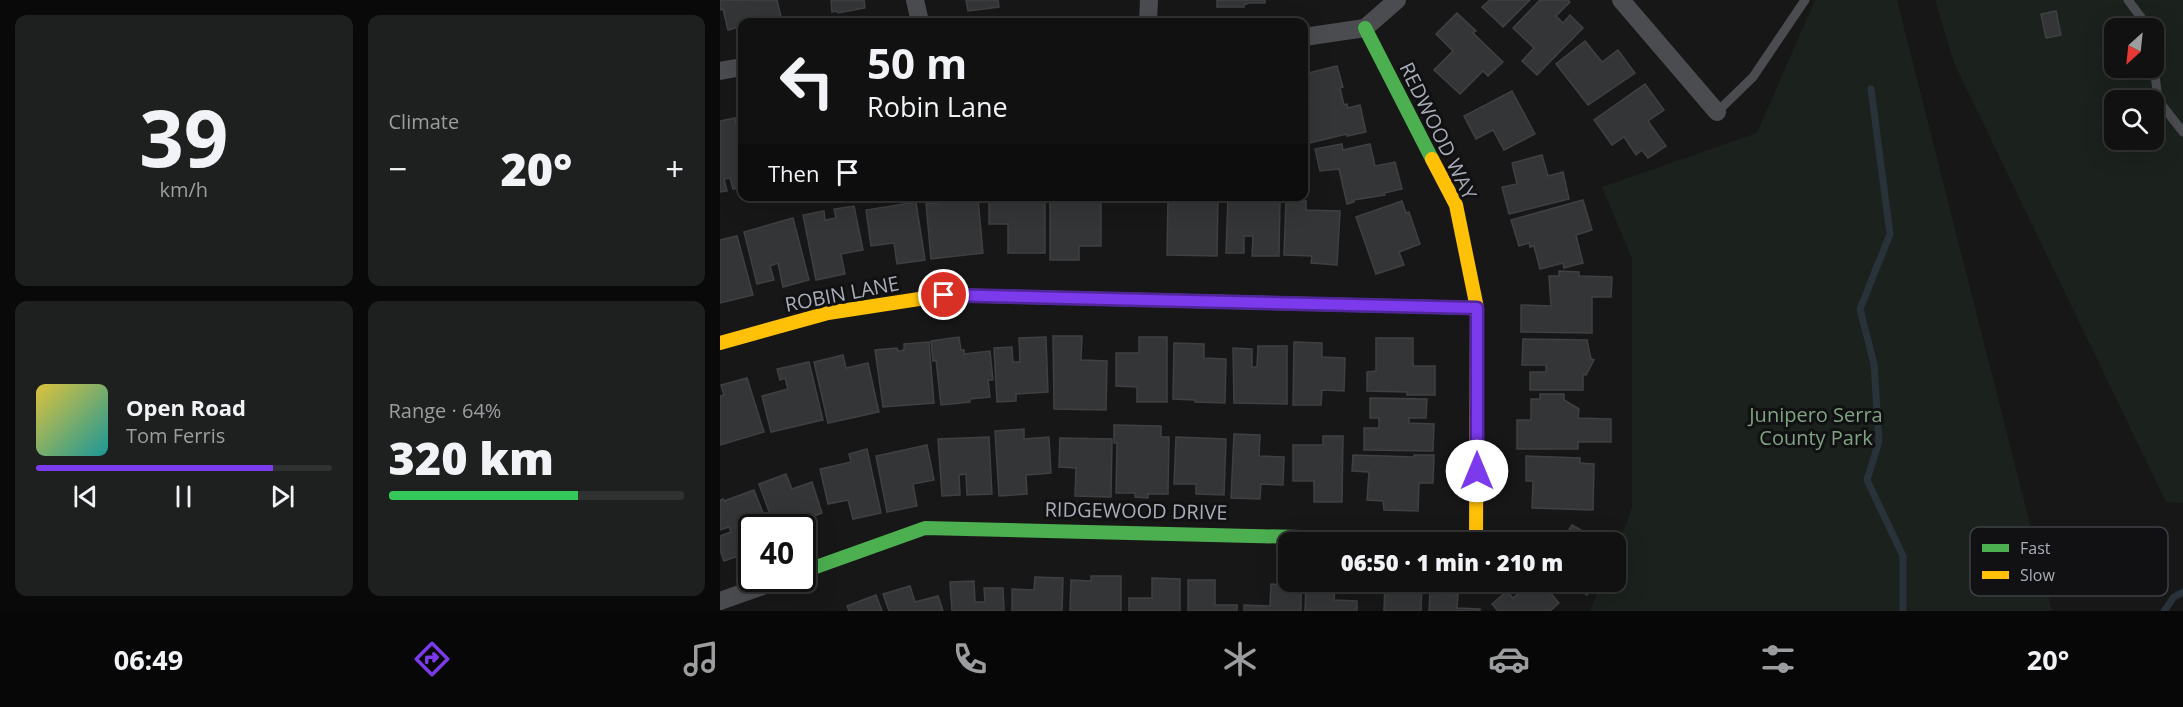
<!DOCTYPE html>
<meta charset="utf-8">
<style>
body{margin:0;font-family:"Open Sans",sans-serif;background:#1e1f1f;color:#f1f3f6;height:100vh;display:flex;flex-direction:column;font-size:22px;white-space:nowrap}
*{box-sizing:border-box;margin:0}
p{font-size:20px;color:#9c9d9f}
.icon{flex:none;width:33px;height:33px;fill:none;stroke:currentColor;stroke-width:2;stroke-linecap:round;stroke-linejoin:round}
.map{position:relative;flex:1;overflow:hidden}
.panel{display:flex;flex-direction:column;gap:15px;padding:15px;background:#090909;width:720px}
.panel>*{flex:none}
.banner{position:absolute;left:18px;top:18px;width:570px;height:183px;border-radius:12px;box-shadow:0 6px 24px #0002,0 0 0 2px #303131;background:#111;color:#f1f3f6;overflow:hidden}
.needle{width:39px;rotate:207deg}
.buttons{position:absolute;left:1384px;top:18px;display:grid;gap:12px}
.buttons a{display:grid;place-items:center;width:60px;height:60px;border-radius:12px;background:#111;box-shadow:0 6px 24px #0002,0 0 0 2px #303131;font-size:30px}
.speed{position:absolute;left:18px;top:514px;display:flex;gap:12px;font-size:30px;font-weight:700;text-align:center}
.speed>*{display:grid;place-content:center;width:78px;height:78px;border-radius:50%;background:#111;box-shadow:0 6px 24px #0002,0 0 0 2px #303131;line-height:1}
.speed .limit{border:3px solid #111;border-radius:9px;background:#fff;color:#111}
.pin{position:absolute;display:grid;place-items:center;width:51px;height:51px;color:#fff;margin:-26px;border:3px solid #fff;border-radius:50%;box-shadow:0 2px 6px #0007}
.me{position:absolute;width:66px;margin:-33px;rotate:0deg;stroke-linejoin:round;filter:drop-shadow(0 0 4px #0008)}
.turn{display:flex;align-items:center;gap:21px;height:126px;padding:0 30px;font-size:27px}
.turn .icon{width:78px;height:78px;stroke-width:2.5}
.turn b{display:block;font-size:42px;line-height:51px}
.then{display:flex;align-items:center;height:57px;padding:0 30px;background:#0003;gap:12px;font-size:22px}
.big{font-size:45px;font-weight:800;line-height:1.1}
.panel .card{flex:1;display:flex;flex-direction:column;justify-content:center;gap:9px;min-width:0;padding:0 21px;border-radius:12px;background:#1e1f1f}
.panel .dial{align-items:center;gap:0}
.dial b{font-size:78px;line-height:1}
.song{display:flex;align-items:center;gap:18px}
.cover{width:72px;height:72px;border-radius:9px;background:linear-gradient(135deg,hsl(50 70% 55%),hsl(180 70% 35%))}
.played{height:6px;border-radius:3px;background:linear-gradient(90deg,#7c3aed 80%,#303131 80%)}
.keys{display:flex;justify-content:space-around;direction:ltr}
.heat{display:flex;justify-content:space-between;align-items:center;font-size:33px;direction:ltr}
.charge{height:9px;border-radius:4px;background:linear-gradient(90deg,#34c759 64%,#303131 0)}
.panel .tiles{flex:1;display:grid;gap:15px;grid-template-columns:repeat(2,1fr)}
.trip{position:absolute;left:558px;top:532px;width:348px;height:60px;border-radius:12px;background:#111;box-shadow:0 6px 24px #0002,0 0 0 2px #303131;font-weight:800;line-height:60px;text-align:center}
.tabs{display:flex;height:96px;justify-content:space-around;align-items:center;background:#070707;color:#9c9d9f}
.tabs .icon{width:42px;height:42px}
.tabs .active{color:#7c3aed}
.tabs b{font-size:27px;color:#f1f3f6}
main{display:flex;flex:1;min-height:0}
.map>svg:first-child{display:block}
.green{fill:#1b211c;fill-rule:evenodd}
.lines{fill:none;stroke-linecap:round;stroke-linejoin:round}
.stream{stroke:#2a3239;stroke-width:7}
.building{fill:#343537;stroke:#3f4043;stroke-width:1.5}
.lane{stroke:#4b4c50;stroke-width:9}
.street{stroke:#4b4c50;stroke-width:18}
.fast{stroke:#4caf50;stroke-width:14}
.slow{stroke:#ffc107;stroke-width:14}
.route-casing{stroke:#51269a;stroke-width:15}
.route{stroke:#7c3aed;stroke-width:10}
.labels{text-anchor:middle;stroke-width:6;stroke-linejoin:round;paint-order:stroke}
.street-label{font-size:20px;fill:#a8adb8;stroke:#111113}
.park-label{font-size:20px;fill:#7fa381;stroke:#111113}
.key{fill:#111113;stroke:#3e4045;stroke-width:1.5}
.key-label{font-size:16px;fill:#a8adb8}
</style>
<main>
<section class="panel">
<div class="tiles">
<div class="card dial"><b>39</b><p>km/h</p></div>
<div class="card"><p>Climate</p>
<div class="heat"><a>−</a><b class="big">20°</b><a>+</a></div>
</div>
<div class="card">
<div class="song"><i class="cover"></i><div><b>Open Road</b><p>Tom Ferris</p></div></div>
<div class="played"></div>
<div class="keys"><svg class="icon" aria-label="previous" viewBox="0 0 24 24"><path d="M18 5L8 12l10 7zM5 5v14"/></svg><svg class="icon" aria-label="pause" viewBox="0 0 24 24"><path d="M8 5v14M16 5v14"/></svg><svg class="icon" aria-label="next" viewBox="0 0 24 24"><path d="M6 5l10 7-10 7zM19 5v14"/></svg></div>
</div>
<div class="card"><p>Range · 64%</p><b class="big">320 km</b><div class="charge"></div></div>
</div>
</section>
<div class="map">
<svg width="1463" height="611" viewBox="0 0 1463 611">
<rect width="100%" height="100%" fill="#171717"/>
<g class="green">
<path d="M1095 0H1177L1332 611H870L882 582H896V549L912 508V259L882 187 1037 133Z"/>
<path d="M1215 0H1463V503L1446 502 1234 63ZM1395 28H1434V68H1395ZM1395 100H1434V140H1395Z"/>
</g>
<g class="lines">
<g class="stream">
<path d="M1151 89 1170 234 1140 309 1154 364 1159 441 1147 480 1183 556V611"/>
<path d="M1444 611 1454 597 1463 592"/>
</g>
</g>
<g class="building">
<path d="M0 0H57L62 21 22 22V26L8 30 3 9 0 10Z"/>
<path d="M111 0H144L145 8 118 13 117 11 112 12Z"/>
<path d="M246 0H278L279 7 248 11Z"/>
<path d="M497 0H545V3H529L524 5V7H497Z"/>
<path d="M770 0H810L783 27 762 7Z"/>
<path d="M820 0H848L850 2 836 16 843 23 850 15 863 28 817 75 802 61 814 48 793 28Z"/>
<path d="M1336 11 1341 35 1326 38 1321 14Z"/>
<path d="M737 13 756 31 753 33 783 62 768 76 763 71 740 94 714 70 733 51 716 34Z"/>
<path d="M865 41 882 62 898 50 915 73 868 105 836 64Z"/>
<path d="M617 66 623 87 620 88 624 105 627 104 628 108 640 105 646 132 627 136V134L585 144 584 114 587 113 585 103 590 102 584 74Z"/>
<path d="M925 84 944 110 928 121 946 146 928 158 922 150 916 155 904 137 892 145 874 120Z"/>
<path d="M792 91 815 134 784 150 773 130 756 139 744 116Z"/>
<path d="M22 112V131L19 113Z"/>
<path d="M15 118 22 152V187L13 189 10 178 4 179 7 191 0 192V121Z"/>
<path d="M622 144 623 150 650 144 655 166 675 162 682 189 664 193 665 195 634 200V202L627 204 619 169 600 171 595 149Z"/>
<path d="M822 155 828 176 843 172 849 199 789 214 782 187 797 184 792 163Z"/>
<path d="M269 196H325V253H288V224H269Z"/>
<path d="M330 197H381V246H359V260H330Z"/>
<path d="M448 197 498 198 497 256 447 255Z"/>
<path d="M508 197 560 199 559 256H532L533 236H524V253H506Z"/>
<path d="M258 199 263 253 211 259 206 204Z"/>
<path d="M863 200 872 230 856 235 863 263 844 268 843 263 820 269 814 246 810 247 809 243 799 246 791 220Z"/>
<path d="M566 201H586V210L620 211 617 265 591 263 592 256 564 255Z"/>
<path d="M682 201 686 213 689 212 700 244 679 252 684 265 656 274 636 217Z"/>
<path d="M196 202 205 260 177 264 174 243 151 246 146 210Z"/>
<path d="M134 206 143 250 121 254 125 274 96 280 83 215 104 211 105 220 116 218 114 209Z"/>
<path d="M73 218 89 280 63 287 58 263 50 266 54 280 37 284 24 232Z"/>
<path d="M17 236 33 295 0 303V240Z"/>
<path d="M839 271 859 272V276L892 277 891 297H872V333L801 332V305L831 306 829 276H839Z"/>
<path d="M333 336H362L361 360 387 361 386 410 334 409Z"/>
<path d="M239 337 241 350H244V354L270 351 273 380H268L270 397 250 399V402L221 405 216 360 213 361 211 341Z"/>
<path d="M326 337 328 392 296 394V401L277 402 274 348 292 347 293 362H300L299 338Z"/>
<path d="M419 337H447V402H417V387L396 386V353H419Z"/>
<path d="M656 338H693V366H715V395H687V392L647 391V372L656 371Z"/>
<path d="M803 339 867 340 871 359 874 360 866 375 863 374V390H810V372H826V365H802Z"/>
<path d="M209 342 214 403 163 407 155 350 177 348 178 351 184 350V344Z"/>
<path d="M574 342 602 343V357L625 358 624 391 602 390 601 405H573Z"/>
<path d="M454 343 484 344V358L506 359 505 403 475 402V400L453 399Z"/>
<path d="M538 346H567V404L514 403 513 348 532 349V367H537Z"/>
<path d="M123 355 126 368 148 363 159 412 108 423 94 362Z"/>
<path d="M89 362 103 420 51 432 42 396 68 389 65 378 60 380 57 369Z"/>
<path d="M27 378 44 432 0 445V396L4 395 1 385Z"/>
<path d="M820 394H844V400L859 409 858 418 891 419V442H858V449H797V420H811V399H820Z"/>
<path d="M650 398 707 399 706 418H689V423L714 424 713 451 644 450V428H659V418H650Z"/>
<path d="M394 425 441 426V437H449L448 494H428V498L415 497V493H396L397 443H394Z"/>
<path d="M304 429V439L329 437 331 473 306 475 307 494 279 496 275 431Z"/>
<path d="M514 434 540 435 539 456 564 457 563 485 541 484 540 499 511 498Z"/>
<path d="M603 436H623L622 502H594V481H573V445H603Z"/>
<path d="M269 437 272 494 247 495 246 474 239 475 240 495 222 496 218 439Z"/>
<path d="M456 437 506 439 504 495 476 494V484H454Z"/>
<path d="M340 438 392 439 391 497 355 496 356 468 339 467Z"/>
<path d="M207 445 214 480 193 484 197 506 167 512 156 456Z"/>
<path d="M147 449 161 513 133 519 128 500 108 504 100 469 131 462 129 454Z"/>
<path d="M633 455 694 457V455H714L713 483H699L698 511 664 510 663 501 647 500 649 472 632 471Z"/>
<path d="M806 456 860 458V463L874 464 873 510 812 508 813 481H806Z"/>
<path d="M66 474 72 489 92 482 102 513 83 520 87 532 82 534V528H55L39 484Z"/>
<path d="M34 490 49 528H32V551L4 561 0 550V536L11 532 9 527 0 530V500L3 499 4 501Z"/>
<path d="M852 525 880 541 879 543H841Z"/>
<path d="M371 576H401V611H350L351 580 371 581Z"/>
<path d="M315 577 343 578 342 611H292V589L314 590Z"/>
<path d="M432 578 460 579V611H409V598H432Z"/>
<path d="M468 580H495V605H517V611H468Z"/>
<path d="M254 581 255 602H265L264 588H283L284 611H232L230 582Z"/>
<path d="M665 582 702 583 701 611H664Z"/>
<path d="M798 582H821L839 603 830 611H778L772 604 787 591 793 598 799 593 793 586Z"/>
<path d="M845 582H874L867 595Z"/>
<path d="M551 584 581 586V611H524V605L550 606Z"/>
<path d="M586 585 615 586 614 600 637 601V611H585Z"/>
<path d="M190 586 195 602 218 596 223 611H169L163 594Z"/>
<path d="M710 593 738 594 737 608 760 609V611H709Z"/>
<path d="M156 595 162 611H129L127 606Z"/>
</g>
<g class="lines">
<g class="lane">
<path d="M1408 0 1429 28"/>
<path d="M1434 66 1438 100 1463 132"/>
<path d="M997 112 1033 77 1085 0"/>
</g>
<g class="street">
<path d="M195 0 200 22"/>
<path d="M901 0 997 112"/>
<path d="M428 22 429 0"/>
<path d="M584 37 645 28 677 0"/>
<path d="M0 71 22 67"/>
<path d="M0 601 62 579"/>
</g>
<g class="fast">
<path d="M645 28 712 159"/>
<path d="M212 297 224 295 757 308"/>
<path d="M82 572 205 528 742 541"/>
</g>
<g class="slow">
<path d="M712 159 736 205 757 308 756 541H742"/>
<path d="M0 343 108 313 212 297"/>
</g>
</g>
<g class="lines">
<g class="route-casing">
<path id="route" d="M224 295 757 308V471"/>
</g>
<use href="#route" class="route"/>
</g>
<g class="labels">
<g class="street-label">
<text transform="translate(718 131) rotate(64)" y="7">REDWOOD WAY</text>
<text transform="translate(122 294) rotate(-11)" y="7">ROBIN LANE</text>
<text transform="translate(416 511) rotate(1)" y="7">RIDGEWOOD DRIVE</text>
</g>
<g class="park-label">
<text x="1096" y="422">Junipero Serra<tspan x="1096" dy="23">County Park</tspan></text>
</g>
</g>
<rect x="1250" y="527" width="198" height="69" rx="9" class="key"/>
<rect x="1262" y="544" width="27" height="8" fill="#4caf50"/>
<rect x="1262" y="571" width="27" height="8" fill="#ffc107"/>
<g class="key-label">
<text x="1300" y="554">Fast</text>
<text x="1300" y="581">Slow</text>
</g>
</svg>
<div class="buttons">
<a><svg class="needle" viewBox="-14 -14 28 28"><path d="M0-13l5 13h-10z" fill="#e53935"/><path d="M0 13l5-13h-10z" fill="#9c9d9f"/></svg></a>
<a><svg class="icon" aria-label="search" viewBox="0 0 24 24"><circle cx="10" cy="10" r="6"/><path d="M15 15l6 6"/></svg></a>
</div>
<div class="speed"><div class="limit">40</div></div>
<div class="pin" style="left:224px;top:295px;background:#d93025"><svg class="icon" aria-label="arrive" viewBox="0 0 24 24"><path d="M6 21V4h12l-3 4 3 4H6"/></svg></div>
<svg class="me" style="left:757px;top:471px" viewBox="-20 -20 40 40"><circle r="19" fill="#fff"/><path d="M0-13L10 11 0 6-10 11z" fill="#7c3aed"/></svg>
<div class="trip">06:50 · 1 min · 210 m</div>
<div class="banner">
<div class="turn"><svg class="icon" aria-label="left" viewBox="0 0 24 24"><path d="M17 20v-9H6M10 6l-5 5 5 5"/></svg><div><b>50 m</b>Robin Lane</div></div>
<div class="then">Then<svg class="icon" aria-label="arrive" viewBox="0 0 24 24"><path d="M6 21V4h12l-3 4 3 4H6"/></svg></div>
</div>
</div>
</main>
<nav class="tabs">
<b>06:49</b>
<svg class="icon active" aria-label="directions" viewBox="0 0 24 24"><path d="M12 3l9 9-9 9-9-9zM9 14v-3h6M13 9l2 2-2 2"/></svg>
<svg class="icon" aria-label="music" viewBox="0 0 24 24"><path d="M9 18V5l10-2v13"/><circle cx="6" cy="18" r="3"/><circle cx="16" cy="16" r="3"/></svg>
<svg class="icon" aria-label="phone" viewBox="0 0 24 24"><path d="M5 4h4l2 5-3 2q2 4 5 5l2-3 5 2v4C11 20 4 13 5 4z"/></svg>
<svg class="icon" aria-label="climate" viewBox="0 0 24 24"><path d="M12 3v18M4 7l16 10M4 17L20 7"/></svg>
<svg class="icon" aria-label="car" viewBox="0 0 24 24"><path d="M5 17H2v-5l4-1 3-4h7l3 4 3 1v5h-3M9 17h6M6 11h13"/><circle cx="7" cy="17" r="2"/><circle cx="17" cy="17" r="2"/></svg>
<svg class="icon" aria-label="filters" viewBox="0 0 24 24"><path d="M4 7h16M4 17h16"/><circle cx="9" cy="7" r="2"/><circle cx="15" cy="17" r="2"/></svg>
<b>20°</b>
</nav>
